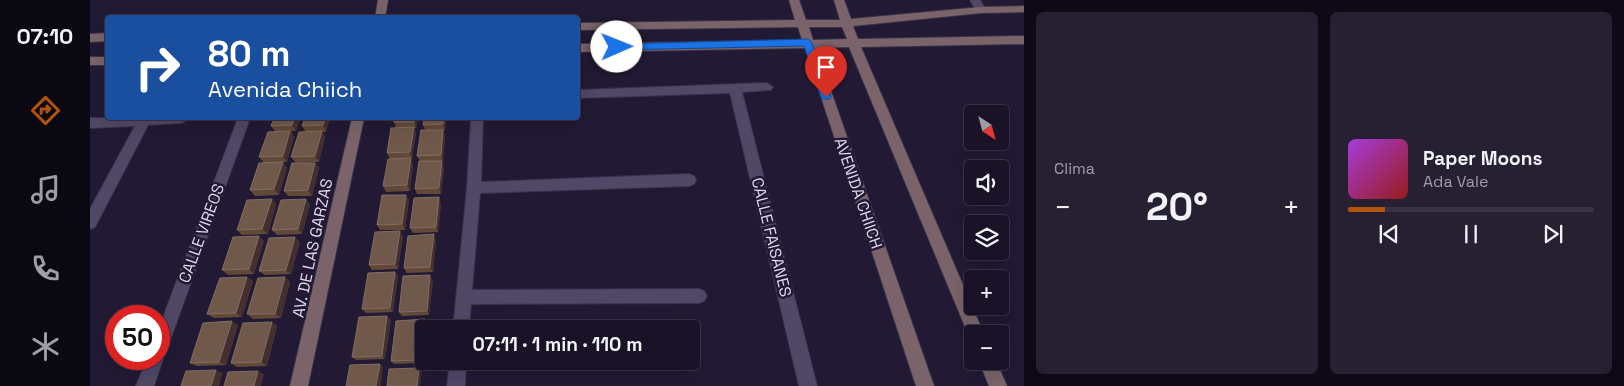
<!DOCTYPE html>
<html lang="es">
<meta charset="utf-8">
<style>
body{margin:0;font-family:"Space Grotesk",sans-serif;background:#272033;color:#f1f3f6;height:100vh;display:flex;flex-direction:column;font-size:19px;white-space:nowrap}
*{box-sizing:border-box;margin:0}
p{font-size:16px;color:#9f9ea7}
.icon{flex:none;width:28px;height:28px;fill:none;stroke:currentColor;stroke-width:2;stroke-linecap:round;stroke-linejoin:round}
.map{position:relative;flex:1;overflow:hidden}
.details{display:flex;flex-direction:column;gap:12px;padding:12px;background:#0e0a15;width:600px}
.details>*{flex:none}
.hud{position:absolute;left:15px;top:15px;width:475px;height:105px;border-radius:5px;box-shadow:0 5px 20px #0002,0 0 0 1px #383244;background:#1a4fa0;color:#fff;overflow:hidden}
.needle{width:32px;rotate:144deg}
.tools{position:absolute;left:874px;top:105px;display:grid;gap:10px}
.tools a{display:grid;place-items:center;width:45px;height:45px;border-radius:5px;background:#1a1327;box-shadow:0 5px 20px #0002,0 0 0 1px #383244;font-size:25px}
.speed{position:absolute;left:15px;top:305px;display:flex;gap:10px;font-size:25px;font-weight:700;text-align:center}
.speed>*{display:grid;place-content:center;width:65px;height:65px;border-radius:50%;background:#1a1327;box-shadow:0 5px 20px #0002,0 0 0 1px #383244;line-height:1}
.speed .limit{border:8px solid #d22;background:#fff;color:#111}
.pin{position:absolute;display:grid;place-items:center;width:42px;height:42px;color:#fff;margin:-51px -21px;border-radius:50% 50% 50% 0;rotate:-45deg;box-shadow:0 0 5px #0007}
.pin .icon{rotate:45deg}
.me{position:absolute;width:55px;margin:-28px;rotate:89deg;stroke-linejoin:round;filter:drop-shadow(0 0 4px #0008)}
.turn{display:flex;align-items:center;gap:18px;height:105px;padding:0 20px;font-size:22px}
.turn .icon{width:65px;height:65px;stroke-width:2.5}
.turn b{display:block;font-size:35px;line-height:42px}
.big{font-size:38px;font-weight:600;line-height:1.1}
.details .tile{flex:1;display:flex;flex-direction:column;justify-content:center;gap:8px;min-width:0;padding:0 18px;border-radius:8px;background:#272033}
.song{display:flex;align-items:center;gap:15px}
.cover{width:60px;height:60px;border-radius:8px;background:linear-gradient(135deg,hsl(280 70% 55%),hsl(0 70% 35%))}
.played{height:5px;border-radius:2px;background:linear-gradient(90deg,#b45309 15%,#383244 15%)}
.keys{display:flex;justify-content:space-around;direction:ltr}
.heat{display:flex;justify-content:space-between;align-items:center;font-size:28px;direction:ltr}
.details .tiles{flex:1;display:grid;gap:12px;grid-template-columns:repeat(2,1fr)}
.trip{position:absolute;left:325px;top:320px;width:285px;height:50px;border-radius:5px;background:#1a1327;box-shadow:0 5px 20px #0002,0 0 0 1px #383244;font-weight:600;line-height:50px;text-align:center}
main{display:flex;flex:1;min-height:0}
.tabs{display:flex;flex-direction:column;width:90px;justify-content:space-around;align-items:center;background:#0a0810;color:#9f9ea7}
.tabs .icon{width:35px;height:35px}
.tabs .selected{color:#b45309}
.tabs b{font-size:22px;color:#f1f3f6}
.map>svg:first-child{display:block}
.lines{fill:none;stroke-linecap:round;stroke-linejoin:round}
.minor-casing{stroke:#3a3349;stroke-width:2}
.secondary-casing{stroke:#3a3349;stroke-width:2}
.minor{fill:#504866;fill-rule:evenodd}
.secondary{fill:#7a646a;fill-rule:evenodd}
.wall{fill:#624937}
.shaded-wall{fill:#432f2d}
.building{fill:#70594a;stroke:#816d64}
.route{fill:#1a73e8;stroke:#114b97}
.labels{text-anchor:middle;stroke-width:5;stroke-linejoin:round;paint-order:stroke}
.street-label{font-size:16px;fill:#dfdaed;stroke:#221934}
</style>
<main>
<nav class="tabs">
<b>07:10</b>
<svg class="icon selected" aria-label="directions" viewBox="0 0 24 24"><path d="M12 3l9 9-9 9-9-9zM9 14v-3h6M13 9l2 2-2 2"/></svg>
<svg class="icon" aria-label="music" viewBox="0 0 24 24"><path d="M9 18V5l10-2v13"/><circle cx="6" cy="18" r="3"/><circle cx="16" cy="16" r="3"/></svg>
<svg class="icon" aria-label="phone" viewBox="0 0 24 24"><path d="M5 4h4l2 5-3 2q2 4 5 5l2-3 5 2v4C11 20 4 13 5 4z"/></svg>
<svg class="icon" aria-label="climate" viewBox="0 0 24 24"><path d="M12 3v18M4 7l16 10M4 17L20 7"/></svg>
</nav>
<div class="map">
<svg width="934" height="386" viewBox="0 0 934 386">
<rect width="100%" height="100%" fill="#221934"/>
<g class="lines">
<g class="minor-casing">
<g id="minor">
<path d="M880 0H890L896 10 895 12H887Z"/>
<path d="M677 83 683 87 681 90 652 92 727 386H709L640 93 488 98V90Z"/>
<path d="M0 118H97L95 121 91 123 58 125 5 227 0 229V209L45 126 0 128Z"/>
<path d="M148 118H160L77 349 75 355 72 356 73 359 64 386H46L57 359H69V328Z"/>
<path d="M381 118H393L391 182 599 174 604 176 606 180 604 184 599 186 390 193 382 290 609 289 614 291 617 296 614 301 609 303 381 304 379 329H363L377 188Z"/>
<path d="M360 361H376L375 386H357Z"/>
</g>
</g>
<g class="secondary-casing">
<g id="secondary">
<path d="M288 0H298L295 18H285Z"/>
<path d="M699 0H709L716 20H750L744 0H754L761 19 891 7 934 6V12L891 13 763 26 768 39 934 36V44L771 47 894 334H882V341L878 334 759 47 726 48 844 386H826L715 48 488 52V44L712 40 708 27 488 30V23L705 20ZM719 27H752L757 39 723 40Z"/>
<path d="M18 33V41L0 42V34Z"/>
<rect x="0" y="57" width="18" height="8"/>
<path d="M262 118H274L218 386H200Z"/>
<path d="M889 361H906L917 386H899Z"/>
</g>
</g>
<use href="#minor" class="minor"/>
<use href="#secondary" class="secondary"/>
</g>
<g class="wall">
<path d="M215 118H237L239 121 236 132H232L235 137 229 162 206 163 201 157 216 132 212 126Z"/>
<path d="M304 118H328L326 128H324L326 133 322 158 300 159 297 153 306 128 304 122Z"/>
<path d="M356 119 355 130H353L355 136 353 161H330L327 156 335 130 333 125Z"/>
<path d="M209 121 206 131H201L204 137 197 162H193L197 168 189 195 165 196 160 190 174 163 169 157 185 131 181 126Z"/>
<path d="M225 163 229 168 222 196H198L194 191Z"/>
<path d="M323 164 320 191 296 192 293 186Z"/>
<path d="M354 167 351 194H327L325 189Z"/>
<path d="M316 195 319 200 315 230H290L287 225Z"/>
<path d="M182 199 186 204 178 234 152 235 147 230Z"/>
<path d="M216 199 220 205 212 234 187 235 182 230Z"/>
<path d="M351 203 348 232 323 233 320 228Z"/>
<path d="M313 237 308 269 282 270 279 265Z"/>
<path d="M346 240 343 272 317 273 314 268Z"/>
<path d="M174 241 164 274 138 275 132 270Z"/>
<path d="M210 242 201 274 175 275 169 271Z"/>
<path d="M305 272 308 276 303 312 276 313 272 309Z"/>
<path d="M157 277 163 281 152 317 124 318 117 314Z"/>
<path d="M195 277 200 282 191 318 163 319 157 314Z"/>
<path d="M343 280 339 315 312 316 309 312Z"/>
<path d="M335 319 337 323V329H334L333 363 304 364 301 361Z"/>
<path d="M301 320 295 359 266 360 262 357Z"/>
<path d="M182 322 187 326 177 366 147 367 141 363Z"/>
<path d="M148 325 136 365 107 366 100 363Z"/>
</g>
<g class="shaded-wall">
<path d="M204 118H207L209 121 206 131 202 125Z"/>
<path d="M235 118H237L239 121 236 132 233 125Z"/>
<path d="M325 118H328L326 128 324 122Z"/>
<path d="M354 118H356V119L355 130 353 124Z"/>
<path d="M324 127 326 133 322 158 320 152Z"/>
<path d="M353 130 355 136 353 161 351 155Z"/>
<path d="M200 131 204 137 197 162 193 156Z"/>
<path d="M232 131 235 137 229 162 225 156Z"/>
<path d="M321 158 323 164 320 191 317 185Z"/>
<path d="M352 161 354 167 351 194 349 188Z"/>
<path d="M193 162 197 168 189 195 184 189Z"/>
<path d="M225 163 229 168 222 196 218 190Z"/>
<path d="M316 195 319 200 315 230 312 224Z"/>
<path d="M349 197 351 203 348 232 346 227Z"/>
<path d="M182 199 186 204 178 234 172 229Z"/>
<path d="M216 199 220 205 212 234 208 229Z"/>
<path d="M310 231 313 237 308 269 305 264Z"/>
<path d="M344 234 346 240 343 272 340 267Z"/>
<path d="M169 236 174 241 164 274 159 269Z"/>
<path d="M205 237 210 242 201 274 196 270Z"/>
<path d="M305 272 308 276 303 312 300 308Z"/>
<path d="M340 275 343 280 339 315 337 311Z"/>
<path d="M157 277 163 281 152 317 146 313Z"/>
<path d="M195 277 200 282 191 318 185 314Z"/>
<path d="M297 316 301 320 295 359 292 356Z"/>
<path d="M335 319 337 323V329H334V355L333 363 330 360Z"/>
<path d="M142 321 148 325 136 365 129 362Z"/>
<path d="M182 322 187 326 177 366 171 362Z"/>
<path d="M290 364 293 367 291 386H286Z"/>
<path d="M329 368 332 371 330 386H327Z"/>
<path d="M126 370 133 373 129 386H121Z"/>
<path d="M168 371 174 374 171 386H164Z"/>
</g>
<g class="building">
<path d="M184 118H204L202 125 181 126Z"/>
<path d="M215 118H235L233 125 212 126Z"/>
<path d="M304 118H325L324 122H304Z"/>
<path d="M334 118H354L353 124 333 125Z"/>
<path d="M324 127 320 152 297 153 301 128Z"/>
<path d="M331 130H353L351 155 327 156Z"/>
<path d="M200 131 193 156 169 157 178 132Z"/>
<path d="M232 131 225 156 201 157 209 132Z"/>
<path d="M321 158 317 185 293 186 298 159Z"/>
<path d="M329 161H352L349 188 325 189Z"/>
<path d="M193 162 184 189 160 190 169 163Z"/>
<path d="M202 163H225L218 190 194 191Z"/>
<path d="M292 195H316L312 224 287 225Z"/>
<path d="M349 197 346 227 320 228 324 198Z"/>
<path d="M182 199 172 229 147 230 157 200Z"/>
<path d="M216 199 208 229 182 230 191 200Z"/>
<path d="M310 231 305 264 279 265 285 232Z"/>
<path d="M344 234 340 267 314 268 318 236Z"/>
<path d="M169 236 159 269 132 270 143 237Z"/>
<path d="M205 237 196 270 169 271 179 238Z"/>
<path d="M305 272 300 308 272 309 278 273Z"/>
<path d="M340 275 337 311 309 312 313 276Z"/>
<path d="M157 277 146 313 117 314 130 278Z"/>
<path d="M195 277 185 314H157L168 278Z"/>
<path d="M297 316 292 356 262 357 269 317Z"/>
<path d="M335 319 330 360 301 361 306 321Z"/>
<path d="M142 321 129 362 100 363 113 323Z"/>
<path d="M182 322 171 362 141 363 153 323Z"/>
<path d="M290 364 286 386H256L260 365Z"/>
<path d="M329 368 327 386H297L299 369Z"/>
<path d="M126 370 121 386H91L96 371Z"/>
<path d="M168 371 164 386H134L138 372Z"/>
</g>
<path class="route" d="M718 39 722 43 741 97 740 99H733L731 97 714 46 527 50 522 47 527 44Z"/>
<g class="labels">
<g class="street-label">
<text transform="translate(769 193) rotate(71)" y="6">AVENIDA CHIICH</text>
<text transform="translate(111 233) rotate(-70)" y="6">CALLE VIREOS</text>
<text transform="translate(682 237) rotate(76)" y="6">CALLE FAISANES</text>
<text transform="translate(222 248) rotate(-78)" y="6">AV. DE LAS GARZAS</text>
</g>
</g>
</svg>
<div class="tools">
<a><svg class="needle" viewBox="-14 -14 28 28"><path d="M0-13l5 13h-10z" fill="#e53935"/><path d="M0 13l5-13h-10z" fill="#9f9ea7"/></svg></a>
<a><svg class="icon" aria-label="sound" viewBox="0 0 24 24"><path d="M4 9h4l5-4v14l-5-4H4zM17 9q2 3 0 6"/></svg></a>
<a><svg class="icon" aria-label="layers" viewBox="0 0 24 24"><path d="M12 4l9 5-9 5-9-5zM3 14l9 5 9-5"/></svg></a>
<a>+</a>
<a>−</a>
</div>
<div class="speed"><div class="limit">50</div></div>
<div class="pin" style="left:736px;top:97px;background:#d93025"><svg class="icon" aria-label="arrive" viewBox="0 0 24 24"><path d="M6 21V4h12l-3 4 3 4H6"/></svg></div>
<svg class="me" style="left:527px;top:47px" viewBox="-20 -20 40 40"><circle r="19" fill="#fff"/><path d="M0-13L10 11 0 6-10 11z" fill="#1a73e8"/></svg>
<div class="trip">07:11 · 1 min · 110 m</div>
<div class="hud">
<div class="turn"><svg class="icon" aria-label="right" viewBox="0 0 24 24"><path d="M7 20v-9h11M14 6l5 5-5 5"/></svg><div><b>80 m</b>Avenida Chiich</div></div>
</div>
</div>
<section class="details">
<div class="tiles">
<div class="tile"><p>Clima</p>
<div class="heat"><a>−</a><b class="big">20°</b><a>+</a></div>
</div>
<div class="tile">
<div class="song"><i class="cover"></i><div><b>Paper Moons</b><p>Ada Vale</p></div></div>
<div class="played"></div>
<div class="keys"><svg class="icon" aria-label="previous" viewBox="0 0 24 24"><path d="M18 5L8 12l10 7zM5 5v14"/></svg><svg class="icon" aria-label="pause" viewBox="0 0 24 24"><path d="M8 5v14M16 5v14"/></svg><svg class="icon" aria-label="next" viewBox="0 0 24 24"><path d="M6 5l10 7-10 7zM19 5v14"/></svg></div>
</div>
</div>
</section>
</main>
